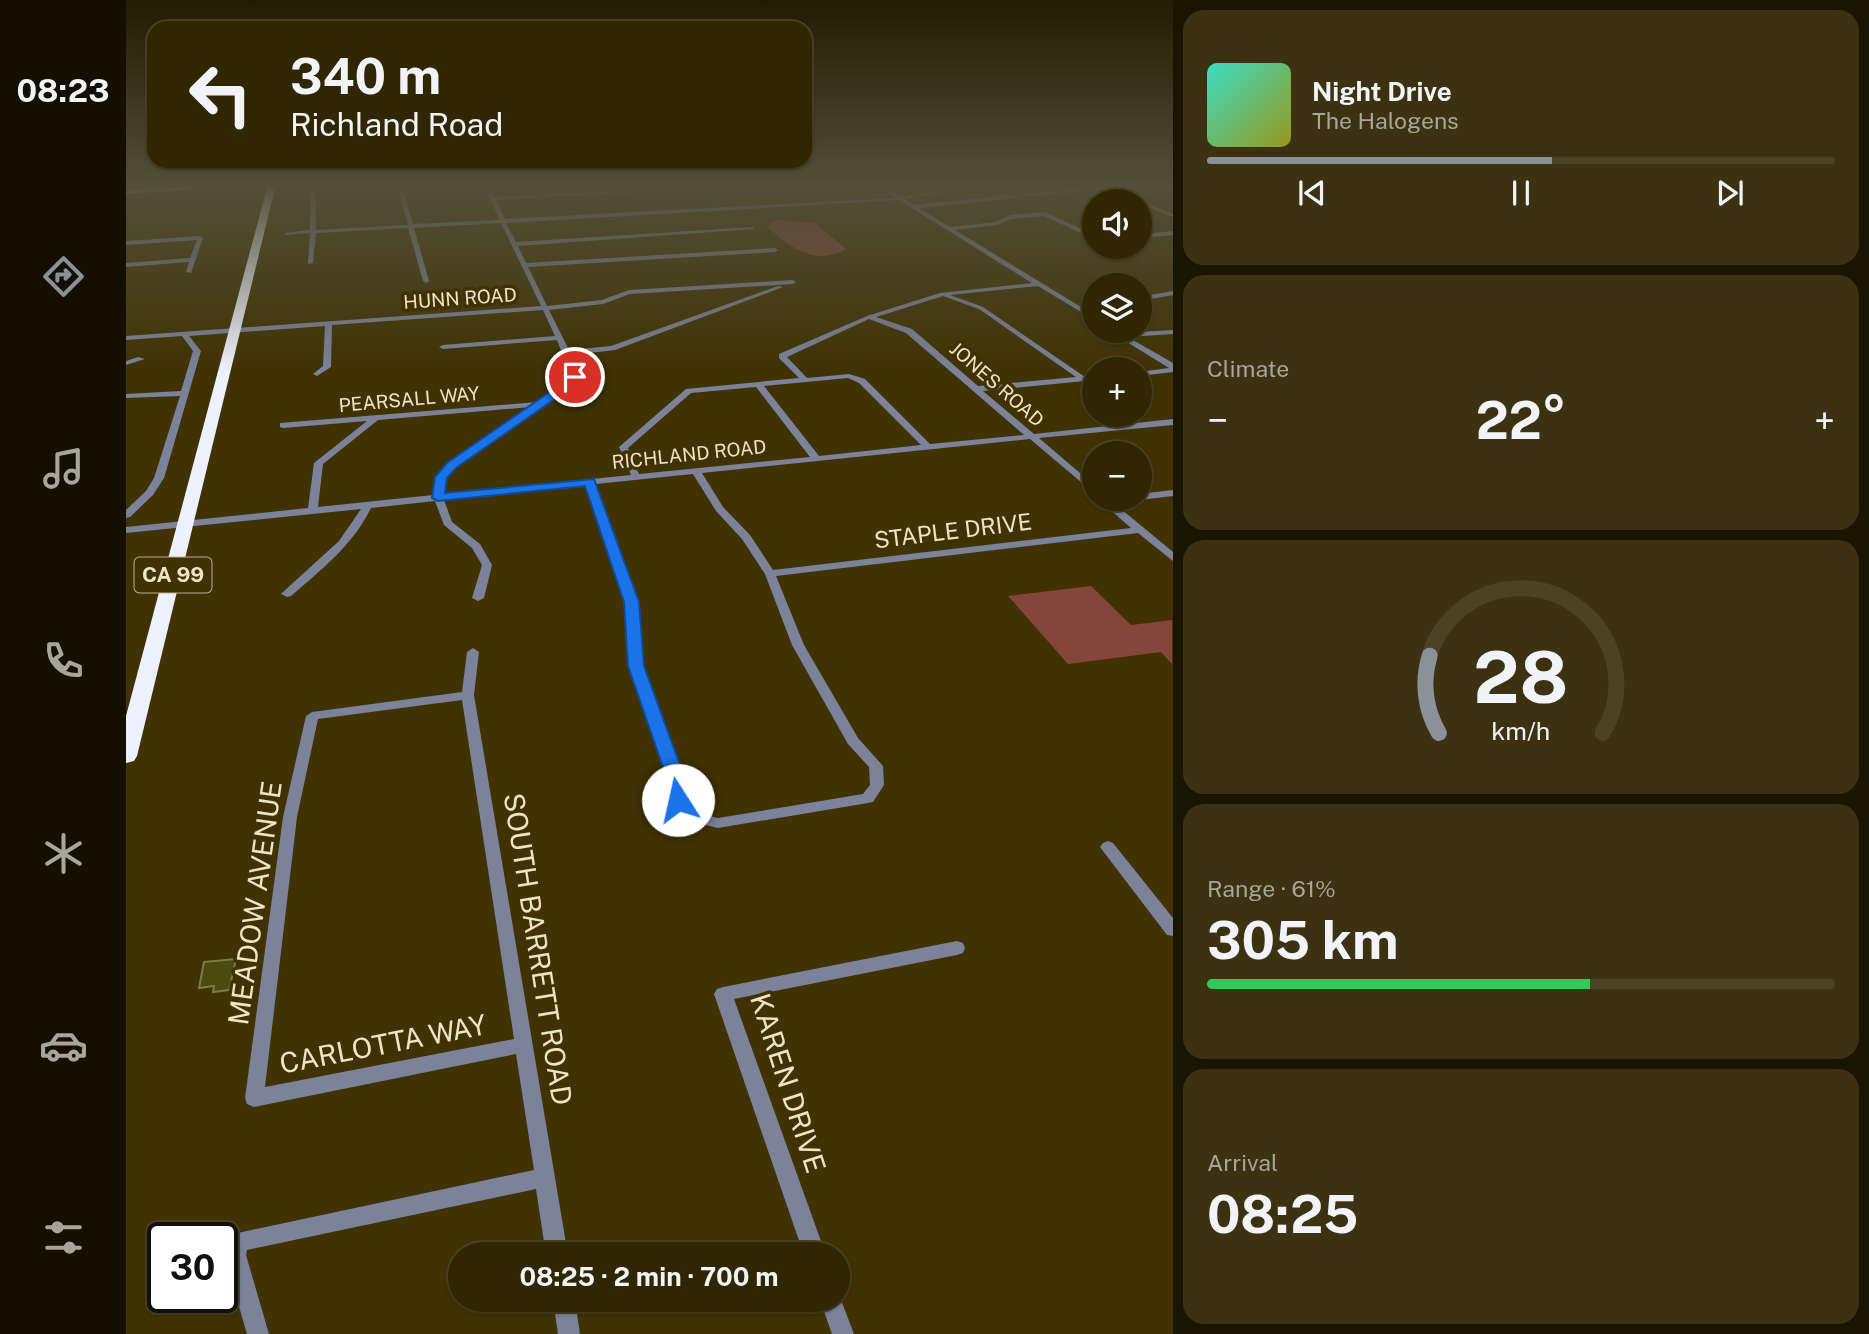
<!DOCTYPE html>
<meta charset="utf-8">
<style>
body{margin:0;font-family:"Public Sans",sans-serif;background:#3c3211;color:#f1f3f6;height:100vh;display:flex;flex-direction:column;font-size:26px;white-space:nowrap}
*{box-sizing:border-box;margin:0}
p{font-size:23px;color:#a8a599}
.icon{flex:none;width:38px;height:38px;fill:none;stroke:currentColor;stroke-width:2;stroke-linecap:round;stroke-linejoin:round}
.map{position:relative;flex:1;overflow:hidden}
.panel{display:flex;flex-direction:column;gap:10px;padding:10px;background:#1a1501;width:696px}
.panel>*{flex:none}
.guide{position:absolute;left:21px;top:21px;width:665px;height:147px;border-radius:21px;box-shadow:0 2px 5px #0004,0 0 0 2px #4b4324;background:#302602;color:#f1f3f6;overflow:hidden}
.fabs{position:absolute;left:956px;top:189px;display:grid;gap:14px}
.fabs a{display:grid;place-items:center;width:70px;height:70px;border-radius:50%;background:#302602;box-shadow:0 2px 5px #0004,0 0 0 2px #4b4324;font-size:35px}
.speed{position:absolute;left:21px;top:1222px;display:flex;gap:14px;font-size:35px;font-weight:700;text-align:center}
.speed>*{display:grid;place-content:center;width:91px;height:91px;border-radius:50%;background:#302602;box-shadow:0 2px 5px #0004,0 0 0 2px #4b4324;line-height:1}
.speed .limit{border:4px solid #111;border-radius:10px;background:#fff;color:#111}
.pin{position:absolute;display:grid;place-items:center;width:60px;height:60px;color:#fff;margin:-30px;border:4px solid #fff;border-radius:50%;box-shadow:0 2px 7px #0007}
.me{position:absolute;width:77px;margin:-38px;rotate:350deg;stroke-linejoin:round;filter:drop-shadow(0 0 5px #0008)}
.turn{display:flex;align-items:center;gap:24px;height:147px;padding:0 28px;font-size:32px}
.turn .icon{width:91px;height:91px;stroke-width:2.5}
.turn b{display:block;font-size:49px;line-height:60px}
.big{font-size:52px;font-weight:700;line-height:1.1}
.panel .tile{flex:1;display:flex;flex-direction:column;justify-content:center;gap:10px;min-width:0;padding:0 24px;border-radius:21px;background:#3c3211}
.panel .dial{align-items:center;gap:0}
.dial svg{height:182px;overflow:visible;fill:none;stroke:#4b4324;stroke-width:7;stroke-linecap:round;text-anchor:middle}
.dial text{fill:#f1f3f6;stroke:none}
.song{display:flex;align-items:center;gap:21px}
.cover{width:84px;height:84px;border-radius:10px;background:linear-gradient(135deg,hsl(170 70% 55%),hsl(60 70% 35%))}
.played{height:7px;border-radius:4px;background:linear-gradient(90deg,#8c9099 55%,#4b4324 55%)}
.keys{display:flex;justify-content:space-around;direction:ltr}
.heat{display:flex;justify-content:space-between;align-items:center;font-size:38px;direction:ltr}
.charge{height:10px;border-radius:5px;background:linear-gradient(90deg,#34c759 61%,#4b4324 0)}
.trip{position:absolute;left:322px;top:1242px;width:402px;height:70px;border-radius:35px;background:#302602;box-shadow:0 2px 5px #0004,0 0 0 2px #4b4324;font-weight:700;line-height:70px;text-align:center}
main{display:flex;flex:1;min-height:0}
.menu{display:flex;flex-direction:column;width:126px;justify-content:space-around;align-items:center;background:#130f01;color:#a8a599}
.menu .icon{width:49px;height:49px}
.menu .on{color:#8c9099}
.menu b{font-size:32px;color:#f1f3f6}
.map>svg:first-child{display:block}
.green{fill:#84453a}
.building{fill:#4a4b0f;stroke:#797c43;stroke-width:2}
.lines{fill:none;stroke-linecap:round;stroke-linejoin:round}
.minor{fill:#7b8299;fill-rule:evenodd}
.major{fill:#c5d1f7;fill-rule:evenodd}
.highway{fill:#edf1fd;fill-rule:evenodd}
.route{fill:#1a73e8;stroke:#114b97;stroke-width:2}
.labels{text-anchor:middle;stroke-width:7;stroke-linejoin:round;paint-order:stroke}
.far-street-label{font-size:19px;fill:#eee4c7;stroke:#403203}
.shield{fill:#403203;stroke:#baaf8c;stroke-width:2}
.shield-label{font-size:21px;font-weight:bold;fill:#eee4c7}
.street-label{font-size:23px;fill:#eee4c7;stroke:#403203}
.near-street-label{font-size:28px;fill:#eee4c7;stroke:#403203}
</style>
<main>
<nav class="menu">
<b>08:23</b>
<svg class="icon on" aria-label="directions" viewBox="0 0 24 24"><path d="M12 3l9 9-9 9-9-9zM9 14v-3h6M13 9l2 2-2 2"/></svg>
<svg class="icon" aria-label="music" viewBox="0 0 24 24"><path d="M9 18V5l10-2v13"/><circle cx="6" cy="18" r="3"/><circle cx="16" cy="16" r="3"/></svg>
<svg class="icon" aria-label="phone" viewBox="0 0 24 24"><path d="M5 4h4l2 5-3 2q2 4 5 5l2-3 5 2v4C11 20 4 13 5 4z"/></svg>
<svg class="icon" aria-label="climate" viewBox="0 0 24 24"><path d="M12 3v18M4 7l16 10M4 17L20 7"/></svg>
<svg class="icon" aria-label="car" viewBox="0 0 24 24"><path d="M5 17H2v-5l4-1 3-4h7l3 4 3 1v5h-3M9 17h6M6 11h13"/><circle cx="7" cy="17" r="2"/><circle cx="17" cy="17" r="2"/></svg>
<svg class="icon" aria-label="filters" viewBox="0 0 24 24"><path d="M4 7h16M4 17h16"/><circle cx="9" cy="7" r="2"/><circle cx="15" cy="17" r="2"/></svg>
</nav>
<div class="map">
<svg width="1047" height="1334" viewBox="0 0 1047 1334">
<rect width="100%" height="100%" fill="#403203"/>
<g class="green">
<path d="M653 220 689 223 720 249C690 267 663 247 642 227L645 222Z"/>
<path d="M965 586 1005 625 1046 620V664L1035 652 942 664 882 596Z"/>
</g>
<path class="building" d="M110 959 103 990 87 992 88 986 73 988 78 962Z"/>
<g class="lines">
<g class="minor">
<path d="M185 184H189L190 230 282 225 271 184H275L287 224 374 220 357 184H361L368 197 657 184 370 200 379 219 769 198 748 184H754L775 197 856 184H868L779 199 788 205 973 186 972 184 1047 214V217L1013 203V201L978 189 793 208 824 227 870 222 884 215 919 212 968 235V239L918 216 885 219 871 225 829 230 968 315V320L912 286 824 295 857 307 959 377 968 376V380L857 391 908 434 1047 419V425L913 438 968 485V493L904 439 576 473 597 507 624 535 647 570 1005 528 972 499H983L1047 552V561L1012 533 650 576 678 645 732 738 757 766 758 785 747 802 742 803 592 828 562 821 545 800 542 776 504 666 499 602 460 485 318 500 326 522 354 544 366 565 358 598 352 601 346 598 356 565 346 548 318 525 309 501 245 508C227 545 195 570 165 596L161 597 155 594 157 592 213 541 235 509 0 533V527L182 508 188 463 241 421 157 428 154 427V423L412 402 439 383 445 377 431 340 317 349 313 347 317 345 429 336 417 310 206 325 205 367 191 376 187 374 197 366 199 326 63 336 75 351 38 478 27 495 4 517 0 518V510L20 491 28 478 54 396 0 398V394L55 391 67 351 56 336 0 340V336L415 306 375 223 288 228 303 281 300 283 297 281 282 228 190 233 187 263 182 264 184 233 161 235 158 233 184 230ZM773 200 906 283 814 293 741 316 653 354V358L673 378 560 389 493 447 505 475 317 494 320 478 328 468 445 387 453 377 445 355 489 350 657 287 652 286 485 346 443 350 423 310 477 304 504 294 667 284 670 282 667 280 503 290 476 300 421 306 402 267 649 252 652 250 649 248 400 263 392 246 629 229 626 227 390 242 380 223ZM817 296 853 309 950 377 852 386 786 329 750 317ZM743 319 780 333 898 435 804 444 739 379 723 374 681 378 661 357ZM722 378 733 383 795 445 693 456 638 386ZM630 387 684 457 513 474 502 448 565 393ZM405 407 322 464 310 477 307 495 192 507 197 464 252 420ZM567 474 590 511 616 539 639 574 666 645 722 744 743 767 744 785 737 794 592 818 572 813 559 799 556 776 516 666 511 602 470 484Z"/>
<path d="M1047 231V235L1013 238V234Z"/>
<path d="M74 236 77 238 65 273 60 272 63 262 0 267V263L64 258 71 240 0 245V241Z"/>
<path d="M1047 291V295L1013 301V297Z"/>
<path d="M1047 330V334L1002 337 1047 363V372L1013 376V372L1043 368 983 331 995 333Z"/>
<path d="M12 357 19 359 0 365V361Z"/>
<path d="M1047 490V496L1013 500 1009 499H1013V494Z"/>
<path d="M347 648 353 652 348 695 442 1255H420L410 1189 121 1250 120 1255 143 1334H121L98 1255 107 1234 408 1170 390 1054 128 1107 121 1104 119 1098 157 817 180 716 186 712 336 692 341 652ZM336 700 388 1039 139 1087 171 817 192 719Z"/>
<path d="M982 841 987 843 1047 918V936L1041 935 977 851 974 847 977 843Z"/>
<path d="M831 941 837 943 839 948 837 953 831 955 608 999 700 1255H678L588 994 591 989 597 987Z"/>
<path d="M712 1292 728 1334H706L694 1300H712Z"/>
<path d="M427 1300H449L454 1334H432Z"/>
</g>
<path class="major" d="M110 184H149L0 194V190Z"/>
<path class="highway" d="M142 184H150L11 756 8 761 0 763V716Z"/>
</g>
<linearGradient id="sky" x2="0" y2="1"><stop stop-color="#231c02"/><stop offset="0.5" stop-color="#534f39"/><stop offset="1" stop-color="#534f39" stop-opacity="0"/></linearGradient>
<rect width="1047" height="371" fill="url(#sky)"/>
<path class="route" d="M445 375 454 377 446 387 330 468 321 478 319 493 468 479 513 602 518 666 558 776 561 800 558 805H545L540 776 502 666 498 602 459 486 312 501 306 498 309 477 321 463 438 382Z"/>
<g class="labels">
<g class="far-street-label">
<text transform="translate(334 298) rotate(-4)" y="7">HUNN ROAD</text>
<text transform="translate(871 384) rotate(41)" y="7">JONES ROAD</text>
<text transform="translate(283 399) rotate(-5)" y="7">PEARSALL WAY</text>
<text transform="translate(563 454) rotate(-6)" y="7">RICHLAND ROAD</text>
</g>
<rect class="shield" x="8.5" y="557.5" width="77" height="35" rx="5"/>
<g class="shield-label">
<text x="47" y="582">CA 99</text>
</g>
<g class="street-label">
<text transform="translate(827 531) rotate(-7)" y="8">STAPLE DRIVE</text>
</g>
<g class="near-street-label">
<text transform="translate(129 903) rotate(-82)" y="10">MEADOW AVENUE</text>
<text transform="translate(412 949) rotate(81)" y="10">SOUTH BARRETT ROAD</text>
<text transform="translate(257 1044) rotate(-11)" y="10">CARLOTTA WAY</text>
<text transform="translate(662 1083) rotate(72)" y="10">KAREN DRIVE</text>
</g>
</g>
</svg>
<div class="fabs">
<a><svg class="icon" aria-label="sound" viewBox="0 0 24 24"><path d="M4 9h4l5-4v14l-5-4H4zM17 9q2 3 0 6"/></svg></a>
<a><svg class="icon" aria-label="layers" viewBox="0 0 24 24"><path d="M12 4l9 5-9 5-9-5zM3 14l9 5 9-5"/></svg></a>
<a>+</a>
<a>−</a>
</div>
<div class="speed"><div class="limit">30</div></div>
<div class="pin" style="left:449px;top:377px;background:#d93025"><svg class="icon" aria-label="arrive" viewBox="0 0 24 24"><path d="M6 21V4h12l-3 4 3 4H6"/></svg></div>
<svg class="me" style="left:552px;top:800px" viewBox="-20 -20 40 40"><circle r="19" fill="#fff"/><path d="M0-13L10 11 0 6-10 11z" fill="#1a73e8"/></svg>
<div class="trip">08:25 · 2 min · 700 m</div>
<div class="guide">
<div class="turn"><svg class="icon" aria-label="left" viewBox="0 0 24 24"><path d="M17 20v-9H6M10 6l-5 5 5 5"/></svg><div><b>340 m</b>Richland Road</div></div>
</div>
</div>
<section class="panel">
<div class="tile">
<div class="song"><i class="cover"></i><div><b>Night Drive</b><p>The Halogens</p></div></div>
<div class="played"></div>
<div class="keys"><svg class="icon" aria-label="previous" viewBox="0 0 24 24"><path d="M18 5L8 12l10 7zM5 5v14"/></svg><svg class="icon" aria-label="pause" viewBox="0 0 24 24"><path d="M8 5v14M16 5v14"/></svg><svg class="icon" aria-label="next" viewBox="0 0 24 24"><path d="M6 5l10 7-10 7zM19 5v14"/></svg></div>
</div>
<div class="tile"><p>Climate</p>
<div class="heat"><a>−</a><b class="big">22°</b><a>+</a></div>
</div>
<div class="tile dial"><svg viewBox="0 0 100 80">
<path d="M14 69A42 42 0 1 1 86 69"/>
<path d="M14 69A42 42 0 0 1 10 35" stroke="#8c9099"/>
<text x="50" y="56" font-size="32" font-weight="700">28</text>
<text x="50" y="72" font-size="11">km/h</text>
</svg></div>
<div class="tile"><p>Range · 61%</p><b class="big">305 km</b><div class="charge"></div></div>
<div class="tile"><p>Arrival</p><b class="big">08:25</b></div>
</section>
</main>
